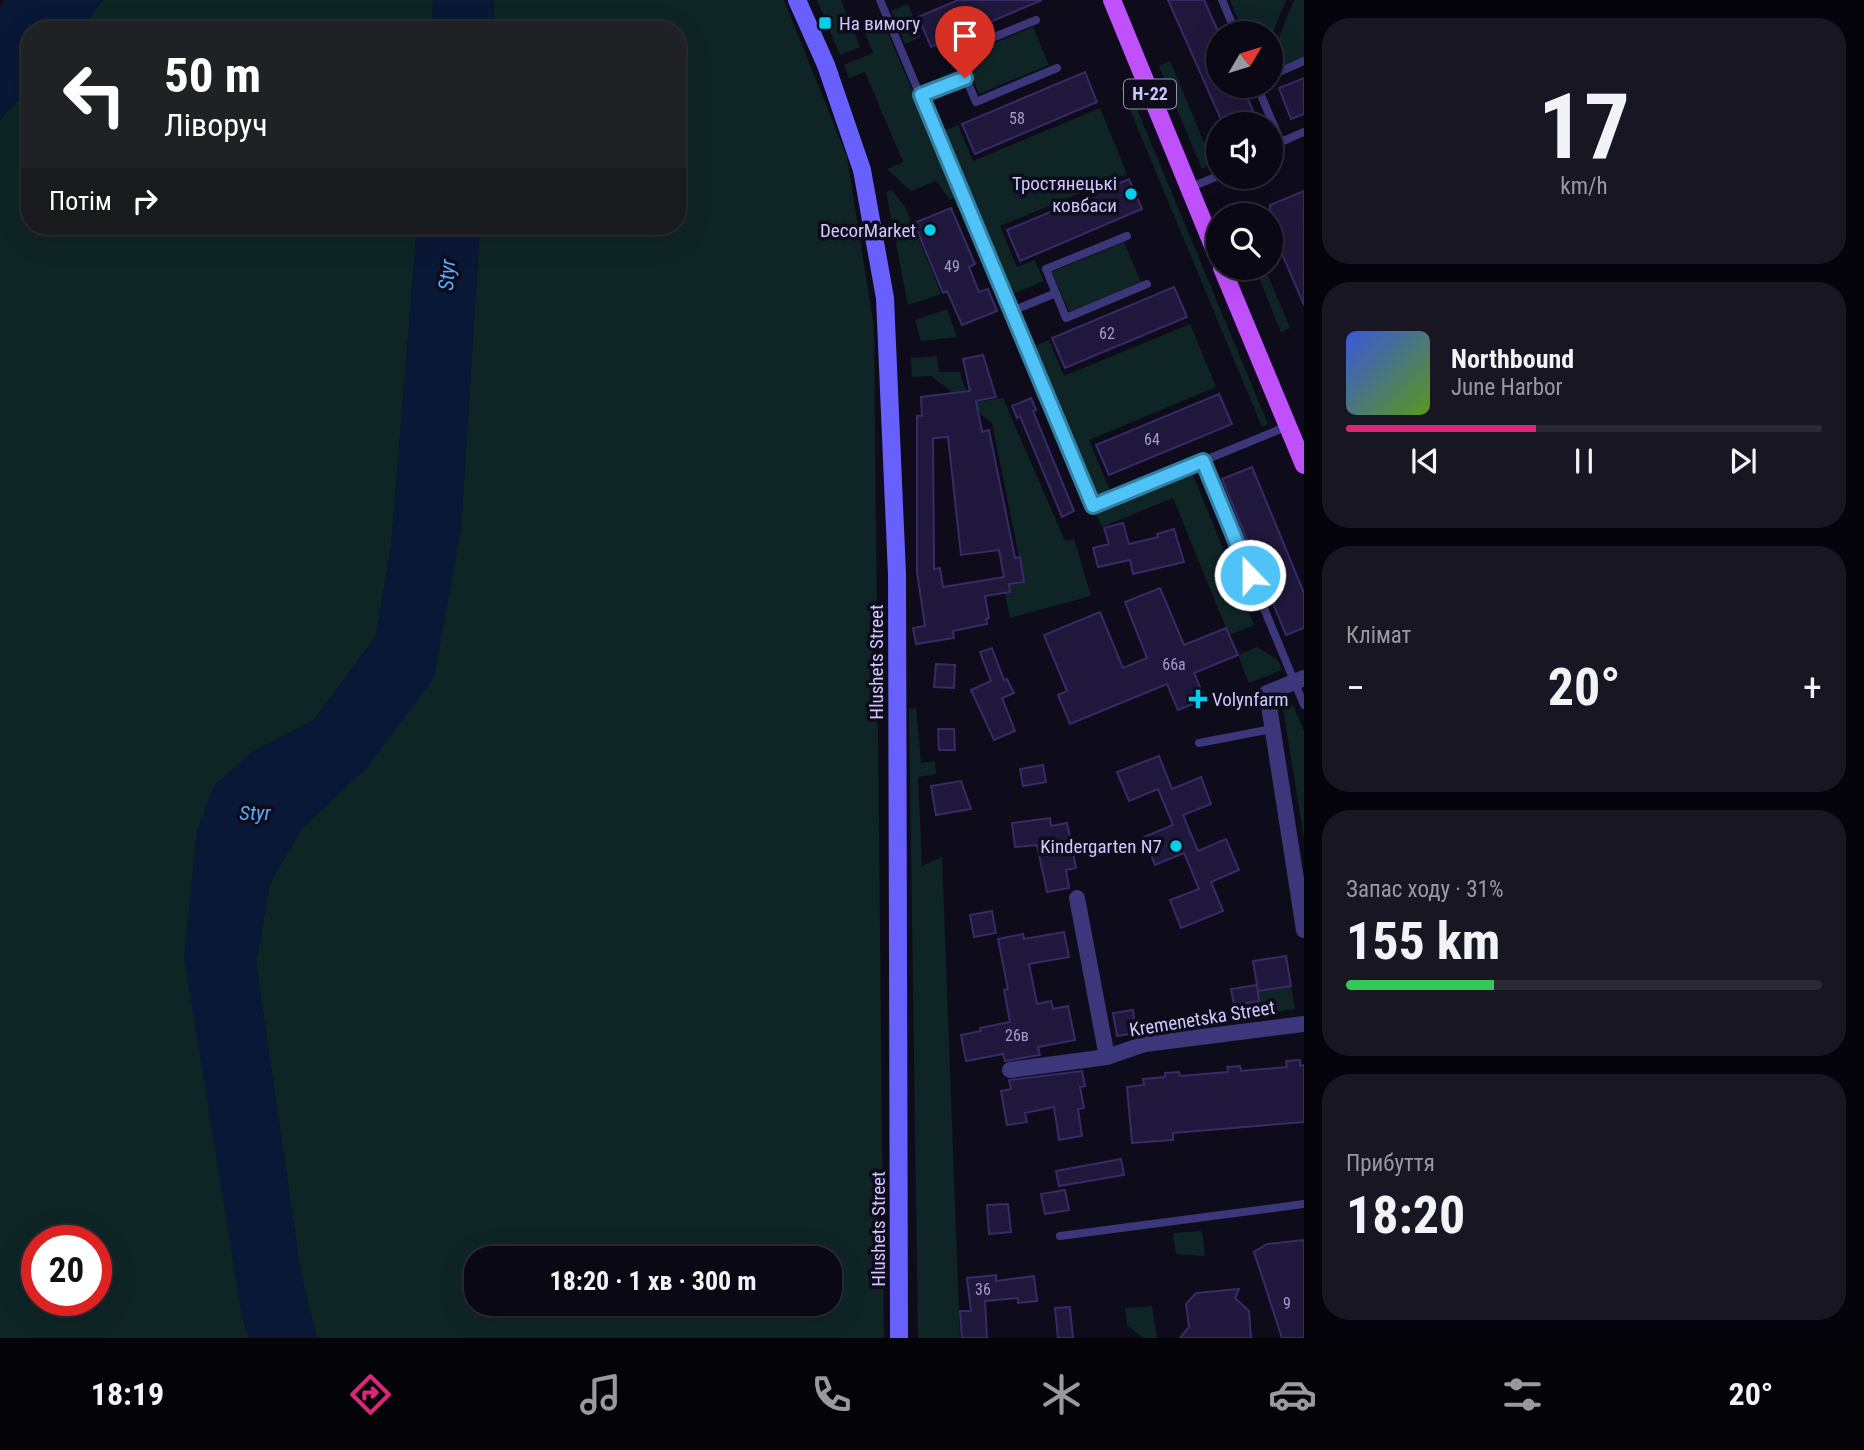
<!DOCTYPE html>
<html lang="uk">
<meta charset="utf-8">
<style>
body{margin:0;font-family:"Roboto Condensed",sans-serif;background:#181622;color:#f1f3f6;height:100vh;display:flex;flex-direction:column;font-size:26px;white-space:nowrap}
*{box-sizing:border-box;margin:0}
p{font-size:23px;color:#999aa0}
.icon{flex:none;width:38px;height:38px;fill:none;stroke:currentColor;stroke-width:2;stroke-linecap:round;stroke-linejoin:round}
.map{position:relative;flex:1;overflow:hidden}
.sheet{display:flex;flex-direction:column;gap:18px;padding:18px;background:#06040b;width:560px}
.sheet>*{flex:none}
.banner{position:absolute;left:21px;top:21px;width:665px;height:214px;border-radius:28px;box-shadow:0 7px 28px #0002,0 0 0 2px #2a2934;background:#202124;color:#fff;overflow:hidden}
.needle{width:46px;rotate:52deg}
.controls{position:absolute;left:1206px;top:21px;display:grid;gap:14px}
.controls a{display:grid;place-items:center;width:77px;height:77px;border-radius:50%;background:#0a0814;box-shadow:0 7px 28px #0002,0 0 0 2px #2a2934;font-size:35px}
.speed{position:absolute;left:21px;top:1225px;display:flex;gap:14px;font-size:35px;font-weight:700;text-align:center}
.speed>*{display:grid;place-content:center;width:91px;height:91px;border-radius:50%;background:#0a0814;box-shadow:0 7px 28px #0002,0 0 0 2px #2a2934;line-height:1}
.speed .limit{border:10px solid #d22;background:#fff;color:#111}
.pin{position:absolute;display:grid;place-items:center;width:60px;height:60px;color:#fff;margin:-72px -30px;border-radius:50% 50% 50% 0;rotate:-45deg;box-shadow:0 0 7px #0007}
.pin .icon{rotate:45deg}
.me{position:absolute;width:77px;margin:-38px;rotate:338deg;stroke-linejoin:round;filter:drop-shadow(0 0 5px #0008)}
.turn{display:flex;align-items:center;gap:24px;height:147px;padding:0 28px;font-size:32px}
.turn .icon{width:91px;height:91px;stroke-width:2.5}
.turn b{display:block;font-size:49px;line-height:60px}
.then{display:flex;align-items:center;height:66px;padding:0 28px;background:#0003;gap:14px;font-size:26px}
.big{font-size:52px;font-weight:700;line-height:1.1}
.sheet .widget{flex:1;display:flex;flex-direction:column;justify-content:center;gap:10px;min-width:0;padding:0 24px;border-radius:28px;background:#181622}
.sheet .dial{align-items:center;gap:0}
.dial b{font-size:91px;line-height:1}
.song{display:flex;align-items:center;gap:21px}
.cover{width:84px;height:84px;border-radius:10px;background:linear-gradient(135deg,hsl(230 70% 55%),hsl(90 70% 35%))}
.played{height:7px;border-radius:4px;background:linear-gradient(90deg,#db2777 40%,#2a2934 40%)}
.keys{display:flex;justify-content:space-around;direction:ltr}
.heat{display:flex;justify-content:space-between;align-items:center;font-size:38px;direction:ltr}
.charge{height:10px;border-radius:5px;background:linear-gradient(90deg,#34c759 31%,#2a2934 0)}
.trip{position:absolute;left:464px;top:1246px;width:378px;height:70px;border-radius:28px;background:#0a0814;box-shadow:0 7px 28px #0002,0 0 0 2px #2a2934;font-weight:700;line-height:70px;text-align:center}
.tab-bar{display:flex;height:112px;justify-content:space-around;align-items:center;background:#040308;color:#999aa0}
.tab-bar .icon{width:49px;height:49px}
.tab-bar .current{color:#db2777}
.tab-bar b{font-size:32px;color:#f1f3f6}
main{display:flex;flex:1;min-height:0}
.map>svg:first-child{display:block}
.green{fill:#0f2525;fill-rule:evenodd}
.water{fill:#091837}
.building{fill:#20183c;stroke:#382a67;stroke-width:2;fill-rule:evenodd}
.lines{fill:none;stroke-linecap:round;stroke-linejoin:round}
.lane{stroke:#3b377a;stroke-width:8}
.street{stroke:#3b377a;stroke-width:16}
.secondary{stroke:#6860fc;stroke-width:18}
.primary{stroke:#c050fc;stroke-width:18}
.route-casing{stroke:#337fa1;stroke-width:18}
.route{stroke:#4fc3f7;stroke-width:12}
.poi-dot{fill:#05ceec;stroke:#0e0b1b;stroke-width:2.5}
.labels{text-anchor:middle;stroke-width:7;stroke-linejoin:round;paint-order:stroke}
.number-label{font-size:16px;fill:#a39bce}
.shield{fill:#0e0b1b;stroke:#958fba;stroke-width:2}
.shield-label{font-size:18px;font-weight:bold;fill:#cfc7fe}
.poi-label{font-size:19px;fill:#cfc7fe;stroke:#0e0b1b;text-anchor:end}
.street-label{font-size:19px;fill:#cfc7fe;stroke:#0e0b1b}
.water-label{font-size:21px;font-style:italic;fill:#57abfc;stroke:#0e0b1b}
</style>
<main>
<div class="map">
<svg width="1304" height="1338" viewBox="0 0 1304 1338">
<rect width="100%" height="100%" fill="#0e0b1b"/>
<g class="green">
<path d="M103 0H433L432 30H80Z"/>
<path d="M494 0H784L847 157 874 327 884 1338H317L301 1274 256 963 270 883 301 829 368 766 461 531 480 226H677V30H493ZM476 1258H830V1304H476Z"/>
<path d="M817 0H841L860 47 840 55Z"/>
<path d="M1230 0H1286L1271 37 1270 33H1243Z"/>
<path d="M1294 0H1304V57L1271 71V57Z"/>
<path d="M908 4 921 37 905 44 891 11Z"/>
<path d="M883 21 957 197 950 200 936 181 911 191 887 169 903 162 865 72 849 78 844 65 873 53 864 29Z"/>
<path d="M1033 27 1049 65 979 94 963 56Z"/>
<path d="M1170 61 1213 164 1202 169 1159 66Z"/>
<path d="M1127 85 1268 424 1262 427 1121 88Z"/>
<path d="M30 87V226H417L391 547 376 636 314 720 252 752 242 1317 249 1338H0V120ZM37 1241H96V1300H37Z"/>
<path d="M1100 108 1127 174 1000 226 1017 267 1035 260 1044 281 1010 295 942 132 958 125 973 161Z"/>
<path d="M892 190 906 208 941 294 908 305 886 192Z"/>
<path d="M1124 242 1141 282 1069 312 1052 272Z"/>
<path d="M1255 268H1265L1290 328 1281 332Z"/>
<path d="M947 309 957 337 921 341 915 320Z"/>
<path d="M1190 324 1216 387 1089 440 1111 493 1096 499 1032 347 1049 340 1064 376Z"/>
<path d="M937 356 939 372H960L970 403 1003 398 1065 541 1074 539 1091 596 1010 618 1005 593 1010 592 1009 584 1024 582 992 423 931 376 912 377 911 358Z"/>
<path d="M1191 470 1254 625 1229 635 1173 498 1102 527 1094 510Z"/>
<path d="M1257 647 1278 660 1282 670 1249 683 1238 655Z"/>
<path d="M1293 705 1304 731V838L1283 709Z"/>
<path d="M916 708 921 763 935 761 936 774 918 777 922 866 942 857 960 1338H918L909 709Z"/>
<path d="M1291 986 1295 1009 1236 1018 1234 1005 1259 1001 1258 991Z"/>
<path d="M1202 1231 1205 1256 1176 1254 1173 1233Z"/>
<path d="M1152 1306 1157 1338H1143L1127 1325 1125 1308Z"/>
</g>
<g class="water">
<path d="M5 0H103L80 30H30V87L0 120V6Z"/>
<path d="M433 0H494L493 30H432Z"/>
<path d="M417 226H480L461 531 434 678 368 766 301 829 270 883 256 963 301 1274 317 1338H249L242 1317 184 957 197 830 214 785 252 752 314 720 376 636 391 547Z"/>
</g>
<g class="building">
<path d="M958 0H1042L931 47 918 17Z"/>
<path d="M1168 0H1204L1218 31V86H1242L1259 124H1223Z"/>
<path d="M1085 72 1097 102 975 154 962 124Z"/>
<path d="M1304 78V114L1291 119 1279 88Z"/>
<path d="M1129 179 1142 209 1020 261 1007 230Z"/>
<path d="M1304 191V305L1270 226V205Z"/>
<path d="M951 208 975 264 969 267 979 292 988 289 997 311 962 325 947 291 943 293 914 223Z"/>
<path d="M1174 287 1187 317 1065 368 1052 338Z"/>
<path d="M983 355 996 397 976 401 982 432 989 430 1015 558 1020 557 1024 582 1009 584 1010 592 985 596 989 618 986 619 987 624 953 631 954 638 916 644 913 628 925 626 917 572V416H922L921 397 970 391 963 359ZM948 437 961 555 999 550 1004 577 943 587 940 568 934 569 933 438Z"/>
<path d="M1219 394 1232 424 1109 475 1096 445Z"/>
<path d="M1031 398 1036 410 1033 411 1074 511 1062 517 1020 416 1017 418 1012 406Z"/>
<path d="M1252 467 1304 593V628L1286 635 1222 479Z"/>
<path d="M1123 523 1129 544 1158 537 1157 534 1174 529 1184 562 1133 574 1130 560 1098 567 1093 548 1109 544 1104 528Z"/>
<path d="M1160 588 1184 645 1226 628 1238 655 1194 673 1205 699 1178 710 1167 684 1070 724 1058 695 1067 691 1044 635 1100 612 1123 668 1147 658 1125 602Z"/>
<path d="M992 648 1004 680 1007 679 1014 693 1002 698 1015 731 994 740 971 690 991 681 980 652Z"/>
<path d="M936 664 955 665 954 688 934 687Z"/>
<path d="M938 729H954L955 750H939Z"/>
<path d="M1159 756 1172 789 1201 777 1211 804 1183 815 1198 851 1226 839 1239 870 1211 882 1223 911 1181 928 1170 900 1199 889 1184 853 1155 865 1144 837 1173 825 1158 789 1129 801 1117 772Z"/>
<path d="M1043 765 1046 782 1023 786 1020 769Z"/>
<path d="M961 781 971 809 936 815 931 786Z"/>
<path d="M1050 818 1051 826 1067 823 1076 868 1066 870 1069 888 1047 892 1037 845 1015 847 1012 823Z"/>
<path d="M992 911 996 933 974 937 970 915Z"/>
<path d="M1064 932 1069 957 1029 964 1037 1004 1051 1001 1053 1009 1068 1006 1075 1040 1038 1047 1040 1055 1005 1061 1003 1054 966 1061 961 1035 981 1031 980 1028 1010 1022 1004 990 1008 989 998 939 1023 934 1024 939Z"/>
<path d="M1286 956 1291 986 1258 991 1253 961Z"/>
<path d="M1257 985 1259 1001 1234 1005 1231 989Z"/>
<path d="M1133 1010 1136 1033 1117 1036 1113 1013Z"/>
<path d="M1300 1060V1066L1304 1065V1122L1173 1133V1140L1132 1143 1127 1087 1144 1085 1143 1079 1165 1077V1073L1179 1072 1180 1076 1228 1072 1227 1067 1240 1066 1241 1071 1287 1067 1286 1061Z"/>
<path d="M1082 1071 1085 1086 1080 1087 1084 1108 1078 1109 1082 1136 1059 1140 1054 1107 1025 1113 1027 1122 1007 1125 1001 1091 1011 1089 1009 1080Z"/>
<path d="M1121 1159 1124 1175 1059 1186 1056 1171Z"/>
<path d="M1065 1190 1069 1210 1045 1214 1041 1194Z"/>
<path d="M1008 1204 1011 1232 989 1234 987 1205Z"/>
<path d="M1304 1240V1338H1282L1254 1252 1267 1244Z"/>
<path d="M996 1275V1281L1034 1276 1037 1301 1018 1303V1298L985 1301 987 1338H962L960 1311H971L967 1278Z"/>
<path d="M1239 1289 1235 1298 1249 1311 1251 1338H1180L1189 1327 1186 1304 1196 1293Z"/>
<path d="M1070 1307 1073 1338H1058L1055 1308Z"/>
</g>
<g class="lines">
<g class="lane">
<path d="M880 0 1093 506 1288 426"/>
<path d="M1222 0 1236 33"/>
<path d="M1036 20 955 53 976 102 1057 68"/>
<path d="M1270 76 1304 61"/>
<path d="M1257 86 1281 142 1270 148"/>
<path d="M921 95 966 78"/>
<path d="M1281 142 1304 132"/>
<path d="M1189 188 1218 176"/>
<path d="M1127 236 1046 269 1066 318 1147 284"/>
<path d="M1012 311 1056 293"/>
<path d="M1203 461 1304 705"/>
<path d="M1199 743 1272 729"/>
<path d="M1060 1236 1304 1204"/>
</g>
<g class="street">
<path d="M1304 678 1267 693 1304 930"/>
<path d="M1077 898 1107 1057"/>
<path d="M1010 1070 1107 1057 1145 1044 1304 1024"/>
</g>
<path class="secondary" d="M797 0 826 65 862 170 885 298 897 574 899 1338"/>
<g class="primary">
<path d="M1112 0 1218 258"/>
<path d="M1222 268 1304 465"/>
</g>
</g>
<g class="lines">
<g class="route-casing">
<path id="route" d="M965 78 921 95 1093 506 1203 461 1250 575"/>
</g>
<use href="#route" class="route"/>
</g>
<g class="poi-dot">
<rect x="818" y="16" width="14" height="14" rx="3.5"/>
<circle cx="1131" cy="194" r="7"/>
<circle cx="930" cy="230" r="7"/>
<path d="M1194.5 688.5h7v7h7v7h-7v7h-7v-7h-7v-7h7z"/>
<circle cx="1176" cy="846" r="7"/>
</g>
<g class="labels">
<g class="number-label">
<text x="1017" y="124">58</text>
<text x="952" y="272">49</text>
<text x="1107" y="339">62</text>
<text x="1152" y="445">64</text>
<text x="1174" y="670">66а</text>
<text x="1017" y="1041">26в</text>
<text x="983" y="1295">36</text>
<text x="1287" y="1309">9</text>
</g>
<rect class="shield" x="1124" y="79.5" width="52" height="29" rx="5"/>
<g class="shield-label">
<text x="1150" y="100">Н-22</text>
</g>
<g class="poi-label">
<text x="839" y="30" text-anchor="start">На вимогу</text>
<text x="1117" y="190">Тростянецькі<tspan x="1117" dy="22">ковбаси</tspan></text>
<text x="916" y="237">DecorMarket</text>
<text x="1212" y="706" text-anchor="start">Volynfarm</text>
<text x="1162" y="853">Kindergarten N7</text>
</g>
<g class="street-label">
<text transform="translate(876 662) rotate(-90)" y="7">Hlushets Street</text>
<text transform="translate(1202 1018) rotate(-9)" y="7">Kremenetska Street</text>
<text transform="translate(878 1229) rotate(-90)" y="7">Hlushets Street</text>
</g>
<g class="water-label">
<text transform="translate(447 275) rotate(-86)" y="7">Styr</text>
<text x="255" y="820">Styr</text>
</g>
</g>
</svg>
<div class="controls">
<a><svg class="needle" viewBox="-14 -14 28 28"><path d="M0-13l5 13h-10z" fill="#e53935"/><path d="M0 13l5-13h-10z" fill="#999aa0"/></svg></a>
<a><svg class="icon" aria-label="sound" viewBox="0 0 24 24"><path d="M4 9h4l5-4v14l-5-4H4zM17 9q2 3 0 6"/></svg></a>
<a><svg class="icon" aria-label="search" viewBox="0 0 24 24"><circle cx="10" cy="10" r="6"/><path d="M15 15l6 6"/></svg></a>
</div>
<div class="speed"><div class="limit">20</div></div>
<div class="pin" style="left:965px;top:78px;background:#d93025"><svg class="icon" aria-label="arrive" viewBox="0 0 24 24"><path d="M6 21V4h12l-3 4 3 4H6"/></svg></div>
<svg class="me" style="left:1250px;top:575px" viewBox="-20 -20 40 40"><circle r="17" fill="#4fc3f7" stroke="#fff" stroke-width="3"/><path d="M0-11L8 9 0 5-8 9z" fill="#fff"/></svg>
<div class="trip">18:20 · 1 хв · 300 m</div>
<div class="banner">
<div class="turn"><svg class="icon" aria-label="left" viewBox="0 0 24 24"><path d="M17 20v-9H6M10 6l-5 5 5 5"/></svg><div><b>50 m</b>Ліворуч</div></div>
<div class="then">Потім<svg class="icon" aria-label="right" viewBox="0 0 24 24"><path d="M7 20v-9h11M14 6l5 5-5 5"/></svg></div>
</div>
</div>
<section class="sheet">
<div class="widget dial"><b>17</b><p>km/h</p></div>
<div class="widget">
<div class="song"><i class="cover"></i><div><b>Northbound</b><p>June Harbor</p></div></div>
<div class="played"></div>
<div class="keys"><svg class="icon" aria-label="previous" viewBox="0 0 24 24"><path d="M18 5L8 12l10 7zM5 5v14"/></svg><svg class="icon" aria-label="pause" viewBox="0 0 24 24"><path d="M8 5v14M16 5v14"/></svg><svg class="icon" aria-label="next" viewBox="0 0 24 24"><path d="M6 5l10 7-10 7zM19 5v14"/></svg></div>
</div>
<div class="widget"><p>Клімат</p>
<div class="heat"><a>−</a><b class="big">20°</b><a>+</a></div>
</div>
<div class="widget"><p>Запас ходу · 31%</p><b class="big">155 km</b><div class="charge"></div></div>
<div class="widget"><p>Прибуття</p><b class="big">18:20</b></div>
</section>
</main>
<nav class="tab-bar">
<b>18:19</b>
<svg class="icon current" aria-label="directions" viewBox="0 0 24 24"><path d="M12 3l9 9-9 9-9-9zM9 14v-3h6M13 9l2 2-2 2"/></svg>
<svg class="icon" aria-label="music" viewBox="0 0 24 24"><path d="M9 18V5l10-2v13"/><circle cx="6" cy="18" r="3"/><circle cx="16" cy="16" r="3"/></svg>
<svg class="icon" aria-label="phone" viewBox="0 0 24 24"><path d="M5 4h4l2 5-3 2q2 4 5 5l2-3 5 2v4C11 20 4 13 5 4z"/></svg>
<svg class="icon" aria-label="climate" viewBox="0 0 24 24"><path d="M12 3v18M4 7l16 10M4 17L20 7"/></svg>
<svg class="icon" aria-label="car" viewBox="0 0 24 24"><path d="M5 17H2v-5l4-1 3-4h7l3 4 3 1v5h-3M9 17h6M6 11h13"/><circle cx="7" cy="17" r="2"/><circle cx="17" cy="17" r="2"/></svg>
<svg class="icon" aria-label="filters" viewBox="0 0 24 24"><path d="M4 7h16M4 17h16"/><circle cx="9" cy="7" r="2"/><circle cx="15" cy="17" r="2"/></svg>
<b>20°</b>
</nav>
